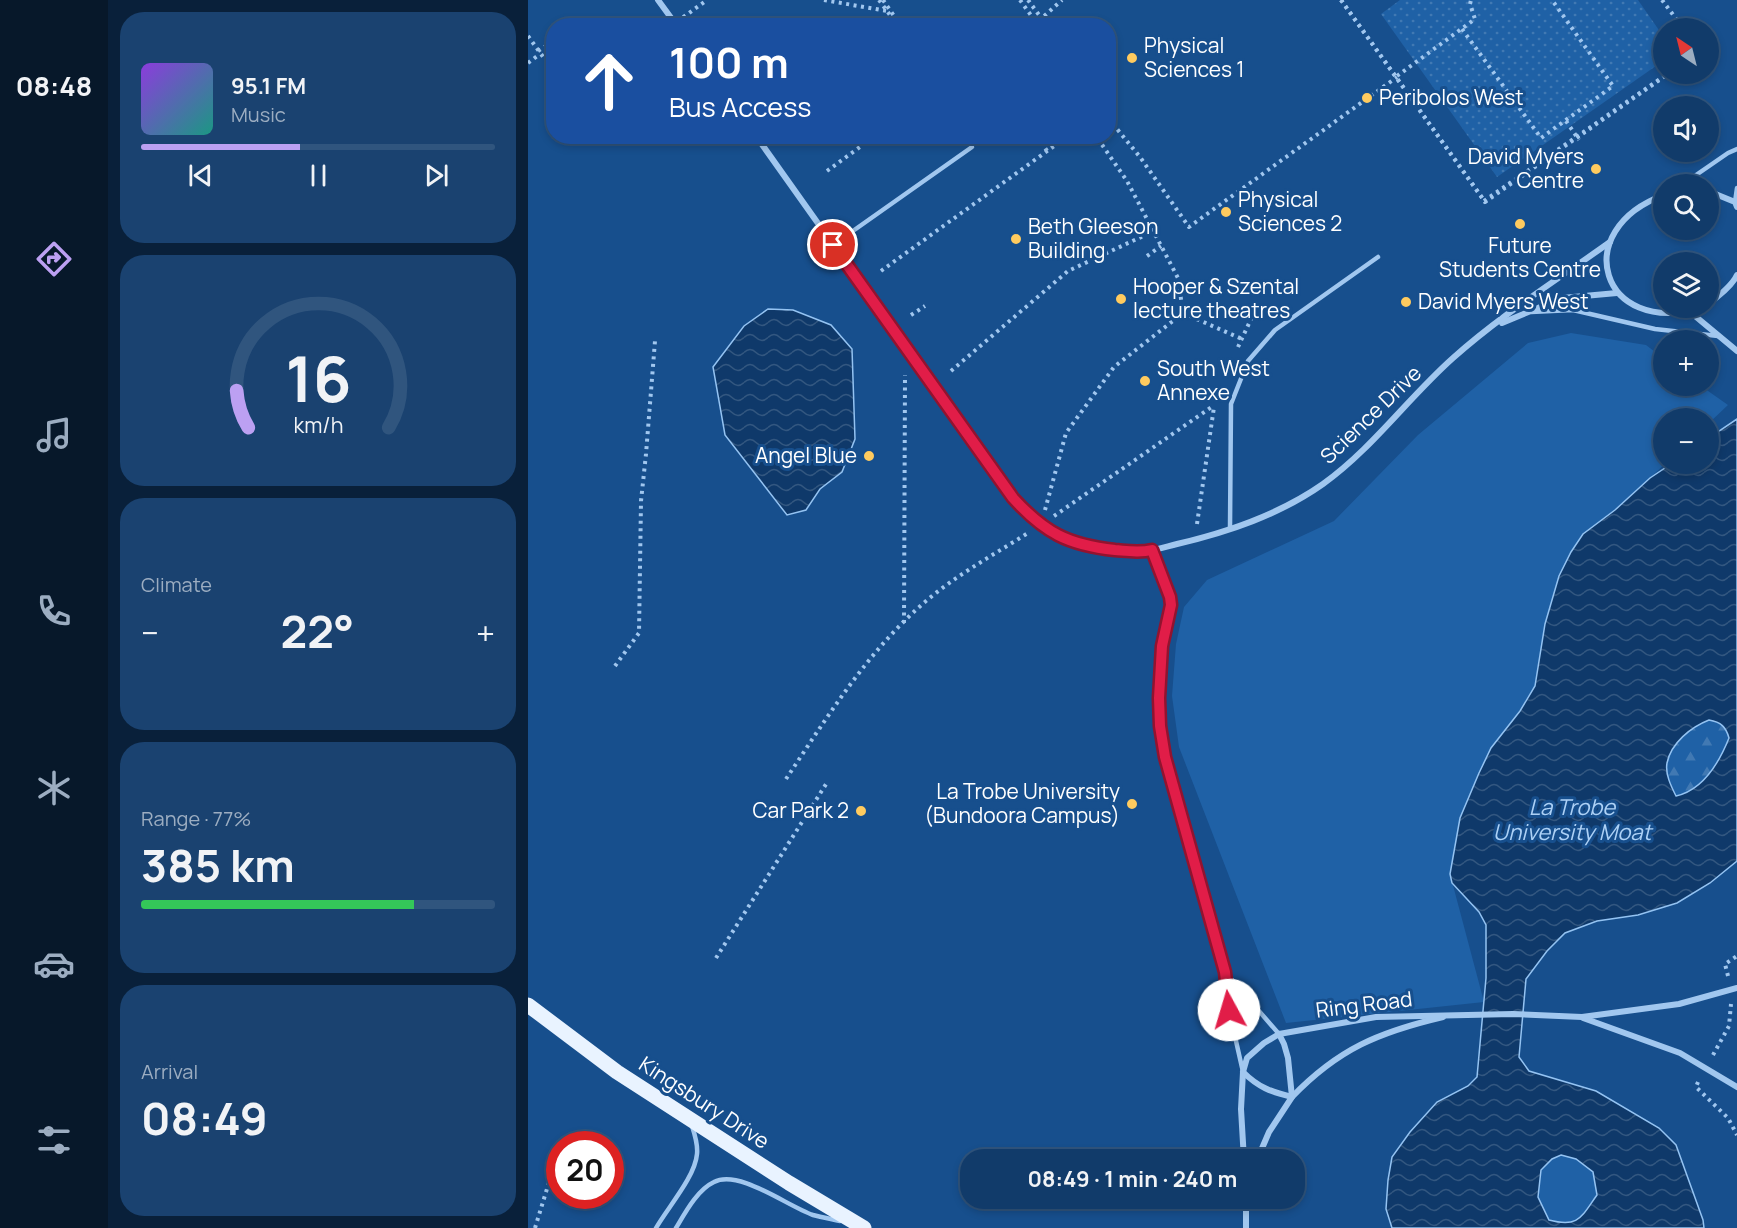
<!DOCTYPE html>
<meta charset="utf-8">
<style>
body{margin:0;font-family:Manrope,sans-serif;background:#1a4270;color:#f1f3f6;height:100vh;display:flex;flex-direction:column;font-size:22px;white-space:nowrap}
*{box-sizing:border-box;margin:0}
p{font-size:20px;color:#9cadc1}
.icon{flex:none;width:33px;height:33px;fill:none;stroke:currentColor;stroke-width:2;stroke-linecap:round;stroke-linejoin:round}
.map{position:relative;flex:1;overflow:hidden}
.details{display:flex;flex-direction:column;gap:12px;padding:12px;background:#09203a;width:420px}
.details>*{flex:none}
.banner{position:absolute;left:18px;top:18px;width:570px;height:126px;border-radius:24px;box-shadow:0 3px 9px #0003,0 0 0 2px #30557e;background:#1a4fa0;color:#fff;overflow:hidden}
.needle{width:39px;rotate:325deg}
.buttons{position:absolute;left:1125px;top:18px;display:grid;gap:12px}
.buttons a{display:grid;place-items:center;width:66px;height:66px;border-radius:50%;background:#113b6a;box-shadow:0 3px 9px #0003,0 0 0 2px #30557e;font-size:30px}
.speed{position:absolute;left:18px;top:1131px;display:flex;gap:12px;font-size:30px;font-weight:700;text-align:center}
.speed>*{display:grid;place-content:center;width:78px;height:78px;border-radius:50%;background:#113b6a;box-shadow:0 3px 9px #0003,0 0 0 2px #30557e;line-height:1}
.speed .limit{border:9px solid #d22;background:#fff;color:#111}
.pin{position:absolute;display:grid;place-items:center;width:51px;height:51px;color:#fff;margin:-26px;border:3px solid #fff;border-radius:50%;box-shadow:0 2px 6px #0007}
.me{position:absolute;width:66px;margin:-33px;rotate:354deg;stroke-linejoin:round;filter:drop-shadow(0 0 4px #0008)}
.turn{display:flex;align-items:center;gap:21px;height:126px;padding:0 24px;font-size:27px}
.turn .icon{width:78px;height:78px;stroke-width:2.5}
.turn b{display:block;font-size:42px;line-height:51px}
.big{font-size:45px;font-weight:700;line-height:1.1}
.details .card{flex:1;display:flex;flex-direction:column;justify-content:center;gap:9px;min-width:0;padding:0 21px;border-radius:24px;background:#1a4270}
.details .dial{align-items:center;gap:0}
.dial svg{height:156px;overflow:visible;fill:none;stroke:#30557e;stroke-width:7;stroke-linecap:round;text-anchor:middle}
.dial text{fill:#f1f3f6;stroke:none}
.song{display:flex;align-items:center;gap:18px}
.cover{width:72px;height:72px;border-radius:9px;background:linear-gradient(135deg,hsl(270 70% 55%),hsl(170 70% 35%))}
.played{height:6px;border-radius:3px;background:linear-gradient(90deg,#bca0f2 45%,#30557e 45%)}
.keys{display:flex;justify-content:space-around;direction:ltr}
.heat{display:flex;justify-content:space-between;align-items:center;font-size:33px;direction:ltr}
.charge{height:9px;border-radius:4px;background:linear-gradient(90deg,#34c759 77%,#30557e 0)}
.trip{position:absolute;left:432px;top:1149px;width:345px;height:60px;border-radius:24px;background:#113b6a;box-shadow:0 3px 9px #0003,0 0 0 2px #30557e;font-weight:700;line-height:60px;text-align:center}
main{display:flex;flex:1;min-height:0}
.menu{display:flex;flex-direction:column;width:108px;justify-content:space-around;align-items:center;background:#07182a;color:#9cadc1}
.menu .icon{width:42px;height:42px}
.menu .on{color:#bca0f2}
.menu b{font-size:27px;color:#f1f3f6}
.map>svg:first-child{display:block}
.grass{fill:#1f61a6}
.forest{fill:url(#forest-firs)}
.garden{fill:url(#garden-dots)}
.water{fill:url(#water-waves);stroke:#94c3f2;stroke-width:1.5;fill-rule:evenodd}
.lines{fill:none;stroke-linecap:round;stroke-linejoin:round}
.path{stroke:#a1c7ef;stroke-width:4;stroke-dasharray:3 4.5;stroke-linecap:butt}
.lane{stroke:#a1c7ef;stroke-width:4.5}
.street{stroke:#a1c7ef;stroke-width:6}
.primary{stroke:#e9f3ff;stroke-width:15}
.path-bridge{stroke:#a1c7ef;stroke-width:4;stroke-dasharray:3 4.5;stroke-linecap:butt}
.route-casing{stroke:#92132f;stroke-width:15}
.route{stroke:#e11d48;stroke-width:10}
.poi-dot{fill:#ffcb5f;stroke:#174f8d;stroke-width:2}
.labels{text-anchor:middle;stroke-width:6;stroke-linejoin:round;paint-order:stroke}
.poi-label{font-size:21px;fill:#fff;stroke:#174f8d;text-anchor:start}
.street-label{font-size:21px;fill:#fff;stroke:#174f8d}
.water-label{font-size:22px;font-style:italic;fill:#add1f6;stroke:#174f8d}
</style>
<main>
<nav class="menu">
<b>08:48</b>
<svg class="icon on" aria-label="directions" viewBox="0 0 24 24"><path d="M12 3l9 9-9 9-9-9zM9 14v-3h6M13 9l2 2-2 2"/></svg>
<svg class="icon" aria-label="music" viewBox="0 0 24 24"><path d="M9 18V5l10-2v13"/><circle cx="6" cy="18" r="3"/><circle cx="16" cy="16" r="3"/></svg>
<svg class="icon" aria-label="phone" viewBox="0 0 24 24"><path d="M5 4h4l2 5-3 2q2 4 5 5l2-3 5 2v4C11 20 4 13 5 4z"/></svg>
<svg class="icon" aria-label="climate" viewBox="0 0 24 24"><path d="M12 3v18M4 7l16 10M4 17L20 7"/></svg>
<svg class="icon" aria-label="car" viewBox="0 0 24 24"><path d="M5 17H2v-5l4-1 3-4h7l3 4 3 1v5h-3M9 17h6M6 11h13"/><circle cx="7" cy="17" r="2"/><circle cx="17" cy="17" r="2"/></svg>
<svg class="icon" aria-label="filters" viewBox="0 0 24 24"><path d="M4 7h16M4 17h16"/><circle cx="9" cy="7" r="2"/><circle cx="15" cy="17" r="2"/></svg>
</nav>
<section class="details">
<div class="card">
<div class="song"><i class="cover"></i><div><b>95.1 FM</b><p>Music</p></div></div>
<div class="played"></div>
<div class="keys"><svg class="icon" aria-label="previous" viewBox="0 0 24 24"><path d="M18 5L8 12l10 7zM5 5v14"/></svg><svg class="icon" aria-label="pause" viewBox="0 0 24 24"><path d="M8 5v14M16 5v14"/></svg><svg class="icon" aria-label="next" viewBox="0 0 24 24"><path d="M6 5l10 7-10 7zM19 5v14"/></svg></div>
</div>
<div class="card dial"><svg viewBox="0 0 100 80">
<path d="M14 69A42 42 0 1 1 86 69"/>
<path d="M14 69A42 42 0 0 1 8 50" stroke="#bca0f2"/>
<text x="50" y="56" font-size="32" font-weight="700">16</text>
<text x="50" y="72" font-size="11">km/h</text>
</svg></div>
<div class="card"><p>Climate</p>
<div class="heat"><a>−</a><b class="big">22°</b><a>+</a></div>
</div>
<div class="card"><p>Range · 77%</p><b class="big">385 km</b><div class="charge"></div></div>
<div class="card"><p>Arrival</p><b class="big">08:49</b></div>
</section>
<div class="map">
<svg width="1209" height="1228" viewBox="0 0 1209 1228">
<defs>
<pattern id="forest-firs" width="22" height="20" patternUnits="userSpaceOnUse" patternTransform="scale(1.5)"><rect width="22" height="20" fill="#1f61a6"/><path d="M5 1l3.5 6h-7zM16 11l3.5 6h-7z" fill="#4179b3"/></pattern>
<pattern id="garden-dots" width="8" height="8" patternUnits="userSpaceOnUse" patternTransform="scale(1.5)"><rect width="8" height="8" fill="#1f61a6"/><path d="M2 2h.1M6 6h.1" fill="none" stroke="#4179b3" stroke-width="1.8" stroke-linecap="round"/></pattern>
<pattern id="water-waves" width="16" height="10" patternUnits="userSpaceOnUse" patternTransform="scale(1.5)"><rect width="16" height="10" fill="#0f396a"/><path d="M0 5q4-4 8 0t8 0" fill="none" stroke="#335780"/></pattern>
</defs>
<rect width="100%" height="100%" fill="#174f8d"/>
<g class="grass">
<path d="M1043 333 1118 345 1135 358 1136 386H1173L1200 405 1181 423 1180 418H1136V464H1137L1087 510 1055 534 1043 552 1031 577 1017 624 1007 686 951 773 932 818 922 874 956 1002 758 1023 651 747 644 696 648 644 656 607 679 580 806 521 890 435 1000 343Z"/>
<path d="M1033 1155 1048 1159 1065 1172 1069 1195C1053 1217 1051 1228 1021 1220L1010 1197 1013 1170 1024 1159Z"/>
</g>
<path class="forest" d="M1181 720C1193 722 1198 727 1201 738 1191 763 1175 790 1147 796 1143 786 1137 774 1139 763 1143 743 1163 727 1181 720Z"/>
<path class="garden" d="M872 0H1110L1135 36V61L969 177 853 14Z"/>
<g class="water">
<path d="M240 309 265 310 303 325 324 349 327 439 314 472 292 489 278 510 259 515 197 435 185 367 216 326Z"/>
<path d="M1209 419V861L1182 883 1149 903 1110 915 1069 921 1037 933 1019 951 998 979 991 1057 1001 1071 1068 1091 1131 1128 1148 1145 1175 1220 1176 1228H864L858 1209 860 1180 864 1157 882 1132 909 1102 940 1086 949 1077 958 978V925L951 912 924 883 922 874 932 818 951 773 963 748 992 711 1007 686 1017 624 1031 576 1043 552 1055 534 1087 510 1122 478 1143 464H1180L1181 438ZM1181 720C1193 722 1198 727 1201 738 1191 763 1175 790 1148 796 1143 786 1137 774 1139 763 1143 743 1163 727 1181 720ZM1033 1155 1048 1159 1065 1172 1069 1195C1053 1217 1051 1228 1021 1220L1010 1197 1013 1170 1024 1159Z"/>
</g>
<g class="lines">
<g class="path">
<path d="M296 0 359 11"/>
<path d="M351 0 370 26"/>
<path d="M355 0 373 26"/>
<path d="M492 0 507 21 500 26"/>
<path d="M500 0 514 19"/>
<path d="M813 0 957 202 1140 74"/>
<path d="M1134 0 1155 28"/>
<path d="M505 26 534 0"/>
<path d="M934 29 1013 138 1085 86 1024 0"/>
<path d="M0 36 26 72"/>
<path d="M10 51 26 41"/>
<path d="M26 53 19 57 26 67"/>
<path d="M0 63 12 54"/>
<path d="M869 76 947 19 942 4 943 0"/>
<path d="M580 118 612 157 661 227 869 77"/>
<path d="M1038 121 1051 140"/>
<path d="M509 136 519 151"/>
<path d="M299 171 347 136"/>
<path d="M619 256 633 246"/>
<path d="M353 271 540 136"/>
<path d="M655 313 714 339"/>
<path d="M383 315 397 306"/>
<path d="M710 347 724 317"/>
<path d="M423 371 540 271 626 231"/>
<path d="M517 510 538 433 586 367 655 313 650 278 599 181 568 136"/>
<path d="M526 516 685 406"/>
<path d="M669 524 686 407"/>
<path d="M376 623 377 375"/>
<path d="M87 666 111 633 113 501 118 454 127 341"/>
<path d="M258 779C298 719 336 657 390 608 423 578 462 557 500 533"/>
<path d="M188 958 300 781"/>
<path d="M1200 976 1197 964 1209 956"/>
<path d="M1185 1055 1201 1026 1203 1004"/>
<path d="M1170 1082 1168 1087 1200 1118 1209 1135"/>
<path d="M7 1228 22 1179"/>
</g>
<g class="lane">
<path d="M1155 184 1200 153 1209 149"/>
<path d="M1207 202 1209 188"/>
<path d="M305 245 444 147"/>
<path d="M1003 312 1045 310 1127 329 1190 336"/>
<path d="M702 528 703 404 720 361 747 330 850 257"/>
<path d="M624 550 643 597V605L634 646 631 698 637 757 697 972 701 1010 715 1072"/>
<path d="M697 972 751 1034"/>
<path d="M128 1228C140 1207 167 1177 169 1154 170 1145 167 1135 164 1126"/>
<path d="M148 1228C157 1213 169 1190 186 1182 211 1169 259 1206 285 1215 293 1217 303 1219 312 1221"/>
</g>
<g class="street">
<path d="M130 0 149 26"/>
<path d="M228 136 485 498C504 519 524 535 550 544 563 549 600 553 613 552 625 551 637 547 649 544 700 532 751 515 795 484 844 449 880 398 925 358 973 315 1029 280 1082 242"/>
<path d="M1180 191 1207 202 1209 207"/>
<path d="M1136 195C1040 230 1073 337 1172 308"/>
<path d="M1180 304C1191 296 1204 286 1209 275"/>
<path d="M1161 311 1209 351"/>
<path d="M974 323 1034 298 1089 293"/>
<path d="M1055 1018 1152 1053 1209 1087"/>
<path d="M715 1072C730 1087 743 1092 764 1097 810 1049 851 1032 915 1017"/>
<path d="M716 1160 713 1109 715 1072 719 1058 736 1043 751 1034 848 1017 985 1014 1054 1017 1151 1004 1209 988"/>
<path d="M729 1160 741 1132 764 1097 760 1058 756 1044 751 1034"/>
<path d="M718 1198V1228"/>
</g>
<path class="primary" d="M0 1005 89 1072 261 1183 336 1228"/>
<g class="path-bridge">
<path d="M813 0 958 203"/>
<path d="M507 21 510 26"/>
<path d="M143 26 179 0"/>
<path d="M956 201 1139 74"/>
</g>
</g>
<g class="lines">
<g class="route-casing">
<path id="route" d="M305 245 485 498C517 533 540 545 587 550 600 551 611 553 624 550L642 597 643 605 634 646 631 698 632 726 637 757 697 972 701 1010"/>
</g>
<use href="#route" class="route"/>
</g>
<g class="poi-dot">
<circle cx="604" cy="58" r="6"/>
<circle cx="839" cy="98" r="6"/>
<circle cx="1068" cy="169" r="6"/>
<circle cx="698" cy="212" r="6"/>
<circle cx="992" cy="224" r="6"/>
<circle cx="488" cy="239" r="6"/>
<circle cx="593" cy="299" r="6"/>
<circle cx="878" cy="302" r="6"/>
<circle cx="617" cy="381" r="6"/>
<circle cx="341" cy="456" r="6"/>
<circle cx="604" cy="804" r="6"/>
<circle cx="333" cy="811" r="6"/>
</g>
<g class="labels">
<g class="poi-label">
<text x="616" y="53">Physical<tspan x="616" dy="24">Sciences 1</tspan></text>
<text x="851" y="105">Peribolos West</text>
<text x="1056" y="164" text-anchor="end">David Myers<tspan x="1056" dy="24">Centre</tspan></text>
<text x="710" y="207">Physical<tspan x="710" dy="24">Sciences 2</tspan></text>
<text x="500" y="234">Beth Gleeson<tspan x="500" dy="24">Building</tspan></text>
<text x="992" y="253" text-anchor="middle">Future<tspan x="992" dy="24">Students Centre</tspan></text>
<text x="605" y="294">Hooper &amp; Szental<tspan x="605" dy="24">lecture theatres</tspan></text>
<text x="890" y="309">David Myers West</text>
<text x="629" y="376">South West<tspan x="629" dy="24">Annexe</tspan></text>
<text x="329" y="463" text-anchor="end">Angel Blue</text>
<text x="592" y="799" text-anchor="end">La Trobe University<tspan x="592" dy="24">(Bundoora Campus)</tspan></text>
<text x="321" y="818" text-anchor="end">Car Park 2</text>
</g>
<g class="street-label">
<text transform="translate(843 415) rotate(-44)" y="7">Science Drive</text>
<text transform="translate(836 1005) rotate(-7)" y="7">Ring Road</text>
<text transform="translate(176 1103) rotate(33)" y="7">Kingsbury Drive</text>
</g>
<g class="water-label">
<text x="1044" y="815">La Trobe<tspan x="1044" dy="25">University Moat</tspan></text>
</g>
</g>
</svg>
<div class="buttons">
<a><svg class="needle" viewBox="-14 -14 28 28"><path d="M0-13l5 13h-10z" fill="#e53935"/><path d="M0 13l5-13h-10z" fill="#9cadc1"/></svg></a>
<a><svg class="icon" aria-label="sound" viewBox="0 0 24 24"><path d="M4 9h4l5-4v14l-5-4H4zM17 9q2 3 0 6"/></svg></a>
<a><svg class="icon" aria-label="search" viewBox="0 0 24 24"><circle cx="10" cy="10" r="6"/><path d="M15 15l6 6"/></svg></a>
<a><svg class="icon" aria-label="layers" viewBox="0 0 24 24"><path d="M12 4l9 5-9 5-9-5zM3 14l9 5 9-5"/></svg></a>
<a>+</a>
<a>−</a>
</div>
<div class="speed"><div class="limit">20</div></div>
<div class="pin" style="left:305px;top:245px;background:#d93025"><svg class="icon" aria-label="arrive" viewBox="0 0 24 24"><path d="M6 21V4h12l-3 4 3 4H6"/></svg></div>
<svg class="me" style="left:701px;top:1010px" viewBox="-20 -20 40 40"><circle r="19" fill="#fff"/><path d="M0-13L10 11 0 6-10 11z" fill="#e11d48"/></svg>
<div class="trip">08:49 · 1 min · 240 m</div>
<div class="banner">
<div class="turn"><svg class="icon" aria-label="ahead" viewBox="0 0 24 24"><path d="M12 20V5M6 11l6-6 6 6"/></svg><div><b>100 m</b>Bus Access</div></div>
</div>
</div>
</main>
